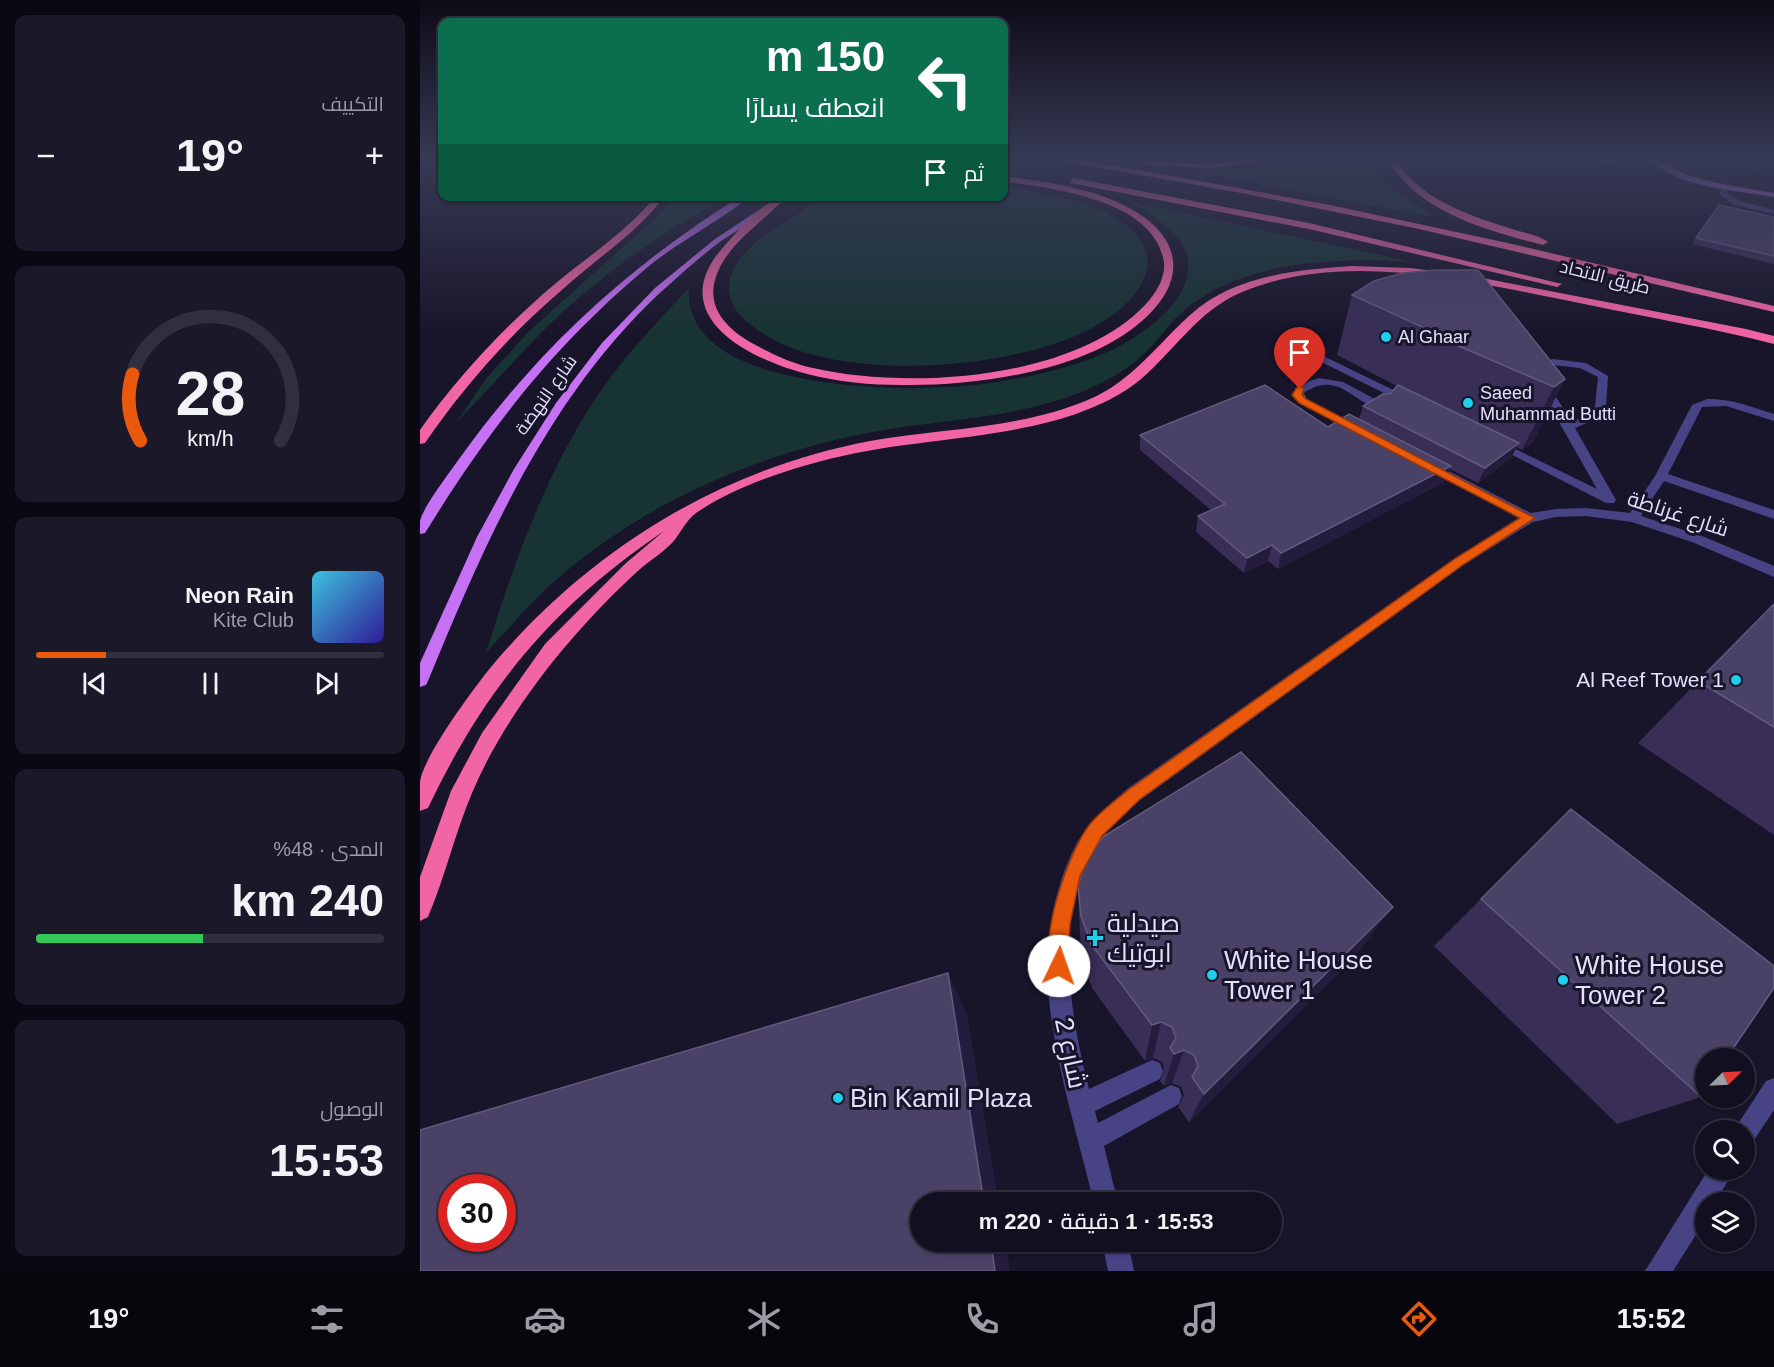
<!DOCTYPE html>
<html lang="ar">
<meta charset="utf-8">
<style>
body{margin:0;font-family:Helvetica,Cairo,sans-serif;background:#1b1829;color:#f1f3f6;direction:rtl;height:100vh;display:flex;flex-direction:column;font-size:22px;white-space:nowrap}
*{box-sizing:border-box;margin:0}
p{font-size:20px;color:#9c9ca5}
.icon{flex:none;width:33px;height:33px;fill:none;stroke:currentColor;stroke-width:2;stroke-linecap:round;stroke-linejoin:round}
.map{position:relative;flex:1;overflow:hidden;direction:ltr}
.sheet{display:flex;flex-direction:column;gap:15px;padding:15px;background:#0a0812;width:420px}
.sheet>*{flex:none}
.top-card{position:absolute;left:18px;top:18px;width:570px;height:183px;border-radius:12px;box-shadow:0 2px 4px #0004,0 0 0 2px #312f3e;direction:rtl;background:#0b6e4f;color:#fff;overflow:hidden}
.needle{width:39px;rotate:66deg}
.fabs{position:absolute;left:1275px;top:1048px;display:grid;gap:12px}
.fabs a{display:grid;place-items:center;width:60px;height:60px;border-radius:50%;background:#120f20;box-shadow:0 2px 4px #0004,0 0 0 2px #312f3e;font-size:30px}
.speed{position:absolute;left:18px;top:1174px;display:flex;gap:12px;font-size:30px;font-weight:700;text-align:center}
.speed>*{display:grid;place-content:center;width:78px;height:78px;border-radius:50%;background:#120f20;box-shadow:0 2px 4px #0004,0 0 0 2px #312f3e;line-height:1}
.speed .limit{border:9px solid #d22;background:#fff;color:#111}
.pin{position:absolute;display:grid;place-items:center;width:51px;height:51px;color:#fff;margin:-62px -26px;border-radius:50% 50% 50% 0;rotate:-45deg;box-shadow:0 0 6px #0007}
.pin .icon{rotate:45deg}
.me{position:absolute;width:66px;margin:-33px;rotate:3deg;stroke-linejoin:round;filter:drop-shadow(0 0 4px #0008)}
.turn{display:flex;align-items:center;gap:21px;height:126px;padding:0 24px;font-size:27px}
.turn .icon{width:78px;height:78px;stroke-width:2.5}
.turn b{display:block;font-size:42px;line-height:51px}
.then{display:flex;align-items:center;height:57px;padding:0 24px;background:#0003;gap:12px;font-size:22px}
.big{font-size:45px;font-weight:600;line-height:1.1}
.sheet .tile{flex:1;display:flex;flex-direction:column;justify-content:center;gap:9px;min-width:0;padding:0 21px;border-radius:12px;background:#1b1829}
.sheet .dial{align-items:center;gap:0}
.dial svg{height:156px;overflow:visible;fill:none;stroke:#312f3e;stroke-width:7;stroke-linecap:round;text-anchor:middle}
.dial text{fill:#f1f3f6;stroke:none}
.song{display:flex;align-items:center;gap:18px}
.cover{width:72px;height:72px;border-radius:9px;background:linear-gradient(135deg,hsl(190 70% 55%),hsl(250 70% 35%))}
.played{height:6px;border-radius:3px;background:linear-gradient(90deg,#ea580c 20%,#312f3e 20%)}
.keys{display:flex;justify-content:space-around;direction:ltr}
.heat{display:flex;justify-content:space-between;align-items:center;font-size:33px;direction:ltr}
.charge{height:9px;border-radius:4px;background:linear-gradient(90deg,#34c759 48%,#312f3e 0)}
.trip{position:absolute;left:490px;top:1192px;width:372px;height:60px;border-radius:30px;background:#120f20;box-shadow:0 2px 4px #0004,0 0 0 2px #312f3e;font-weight:600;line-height:60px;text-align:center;direction:rtl}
.tab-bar{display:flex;height:96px;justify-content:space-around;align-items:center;background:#07060d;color:#9c9ca5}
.tab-bar .icon{width:42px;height:42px}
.tab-bar .selected{color:#ea580c}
.tab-bar b{font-size:27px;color:#f1f3f6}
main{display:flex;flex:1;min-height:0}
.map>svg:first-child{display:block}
.green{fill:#173333}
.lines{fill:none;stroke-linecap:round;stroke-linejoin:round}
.path{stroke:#3cb3b0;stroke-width:2;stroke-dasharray:1.5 2;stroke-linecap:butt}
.minor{fill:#474385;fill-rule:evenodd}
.major{fill:#c670f3;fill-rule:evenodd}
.highway{fill:#f265a4;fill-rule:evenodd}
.wall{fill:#382e56}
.shaded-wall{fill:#231c3d}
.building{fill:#4a4167;stroke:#625a7f;stroke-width:1.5;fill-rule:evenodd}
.route{fill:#ea580c;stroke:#983908;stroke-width:1.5}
.poi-dot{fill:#1cd0eb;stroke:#18142a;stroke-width:2}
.labels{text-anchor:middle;stroke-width:6;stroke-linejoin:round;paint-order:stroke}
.far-street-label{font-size:18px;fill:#e3dffc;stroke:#18142a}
.far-poi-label{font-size:18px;fill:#e3dffc;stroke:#18142a;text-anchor:start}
.street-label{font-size:21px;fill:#e3dffc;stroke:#18142a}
.poi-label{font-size:21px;fill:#e3dffc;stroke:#18142a;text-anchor:end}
.near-poi-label{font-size:26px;fill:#e3dffc;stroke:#18142a;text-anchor:start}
.near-street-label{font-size:26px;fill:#e3dffc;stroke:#18142a}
</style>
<main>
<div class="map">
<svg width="1354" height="1271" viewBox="0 0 1354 1271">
<rect width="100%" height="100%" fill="#18142a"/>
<g class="green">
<path d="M877 160H948C959 189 991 199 1014 215L1006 216 773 171 831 168Z"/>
<path d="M584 187C618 193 656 197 688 214 757 249 725 300 672 328 594 370 425 383 347 336 335 328 321 319 314 307 292 264 348 232 377 215 386 209 396 200 406 197 419 193 438 196 451 196 495 196 539 196 584 196Z"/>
<path d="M255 196 306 197C244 231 182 274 131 323 98 356 68 390 36 423L65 380 108 332 238 216Z"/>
<path d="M711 202 993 262C916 258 819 259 759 315 748 325 739 339 728 350 707 372 677 387 648 397 585 419 517 420 453 432 334 454 217 506 127 588 106 608 86 631 66 653 94 562 126 471 180 392 206 354 238 321 269 288 261 398 509 394 577 382 637 372 699 357 743 315 760 299 775 274 765 250 756 228 730 215 711 202Z"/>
</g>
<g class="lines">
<path class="path" d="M1309 160 1339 170"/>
<g class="minor">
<path d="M996 160H1022L1019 162Z"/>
<path d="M1304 183 1311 185 1307 193 1320 201 1354 210V214L1314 205 1299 194Z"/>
<path d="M864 337 992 399 993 401 984 403 861 342 859 340Z"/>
<path d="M1133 359 1166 363 1188 376 1186 407 1169 422 1155 428 1196 500 1194 503H1186L1071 444 1073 442H1081L1177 489 1110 371 1115 363ZM1133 365 1160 368 1178 377 1175 406 1161 418 1151 421 1120 371 1123 367Z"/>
<path d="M899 378 923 382 966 405 964 407C937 412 922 367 884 393L887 399 942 428 936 431 932 430 878 401 873 392C880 384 889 381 899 378Z"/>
<path d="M1287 399C1310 398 1332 407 1354 414V421L1306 406 1282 407 1248 474 1354 510V519L1244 481 1221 516 1282 536 1354 566V577L1272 542 1212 522 1166 516 1136 517 1113 522 1045 564 719 801C707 812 693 823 683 836 629 903 650 1013 669 1089L732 1060 740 1063 743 1071 740 1079 675 1111 678 1123 751 1085 759 1088 762 1096 759 1104 684 1146 698 1203H674C657 1133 634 1061 628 989 623 940 638 862 670 824 680 811 695 800 707 789L1035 558 1099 518 1007 470V464H1015L1111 513 1136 509 1166 508 1210 513 1235 476 1272 405Z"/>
<path d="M1354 1078V1110L1332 1143 1324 1147V1131H1314L1316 1127 1346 1081Z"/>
<path d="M1288 1170H1314L1295 1203H1286V1219L1253 1271H1225Z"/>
<path d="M682 1242H708L714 1271H688Z"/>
</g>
<g class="major">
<path d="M1231 160C1242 160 1261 174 1274 177 1300 185 1327 188 1354 193V197C1317 190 1258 188 1231 160Z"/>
<path d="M321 196H330C299 222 261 240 229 266 133 346 70 428 5 533L0 534C0 530 0 525 0 521 3 507 30 472 39 459 118 349 206 268 321 196Z"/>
<path d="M360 196H369C349 214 323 226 301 241 281 256 261 274 242 291 129 395 65 542 8 681L6 685 0 687V663L57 537 94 469 136 403 182 343 235 288 295 239Z"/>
</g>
<g class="highway">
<path d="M637 160H658L731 172 910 205 1088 243 1354 306V312L999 229 821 193Z"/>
<path d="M825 160H855L792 168 724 165 720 163 724 161 792 164Z"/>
<path d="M968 160H976C1000 199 1048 215 1089 228 1101 232 1118 235 1128 242L1123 245C1068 231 998 212 968 160Z"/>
<path d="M584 176C617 181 650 185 682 196 757 222 782 276 712 329 653 373 553 386 482 385 450 385 418 382 387 374 336 361 249 321 296 256 308 241 338 207 355 200L360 203 358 205C336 227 303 249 295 280 287 309 308 329 330 342 350 353 370 363 393 368 488 390 654 380 725 305 736 293 748 275 743 257 728 198 633 189 584 181Z"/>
<path d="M653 178 889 223 1142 284 1137 287 889 229 650 183Z"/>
<path d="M236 196H245C217 233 177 258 143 289 90 334 44 386 5 443L0 444V430C39 375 85 326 136 283 170 255 207 231 236 196Z"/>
<path d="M932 266 990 268 1047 275 1326 329 1354 336V344C1293 328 1230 318 1169 305 1060 284 926 247 820 293 778 311 755 350 721 379 702 395 680 405 656 414 573 442 482 438 398 462 357 473 311 489 276 513 265 521 260 535 251 544 241 554 229 561 219 570 154 629 86 712 52 793 35 833 25 877 8 917L0 921V877L31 791 62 733 125 644 206 563 244 531C133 606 65 688 8 808L0 811C0 801 0 791 0 782 3 756 58 682 76 661 174 547 302 469 450 441 523 428 601 429 670 399 712 381 737 345 770 315 814 275 876 270 932 266Z"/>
</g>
</g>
<g class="wall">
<path d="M1037 160H1201L1199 164Z"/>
<path d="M1354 217V264L1273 244 1276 238Z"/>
<path d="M932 295 1145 379 1113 442 1102 450 1097 447 1091 458 1058 483 1030 469 1024 482 858 569 848 561 824 573 776 532 778 516 791 510 720 450V435L908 427 939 419 943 406 970 394 977 386 917 355Z"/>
<path d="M1354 603V835L1218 743Z"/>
<path d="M658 886 937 954 769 1122 758 1107 764 1095 761 1087 752 1083 744 1086 740 1081 744 1068 742 1062 733 1058 725 1061 672 988 663 962 660 935Z"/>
<path d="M1061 899 1281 1097 1197 1124 1014 946Z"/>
</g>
<g class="shaded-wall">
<path d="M1145 379 1113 442 1102 450 1134 387Z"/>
<path d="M1099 443 1091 458 1058 483 1065 468Z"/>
<path d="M1031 466 1024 482 858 569 861 553Z"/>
<path d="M852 545 848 561 824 573 827 558Z"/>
<path d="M973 907 937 954 769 1122 784 1094Z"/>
<path d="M528 973 547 1014 579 1203H564Z"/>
<path d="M741 1022 733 1058 725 1061 732 1025Z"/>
<path d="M764 1050 752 1083 744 1086 754 1054Z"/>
<path d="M571 1242H586L590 1271H575Z"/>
</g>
<g class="building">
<path d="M1299 205 1354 217V256L1276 238Z"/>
<path d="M1016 270H1058L1145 379 1134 387 1006 332 1009 330 932 295 954 281 983 273Z"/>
<path d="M845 385 908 427 929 414 1031 466 861 553 852 545 827 558 778 516 805 504 720 435Z"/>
<path d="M978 385 1099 443 1065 468 943 406 963 394H970Z"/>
<path d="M1354 604V727L1278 681Z"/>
<path d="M821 752 973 907 784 1094 772 1077 778 1066 774 1055 764 1050 754 1054 750 1048 756 1038 752 1027 741 1022 732 1025 671 944 661 916 658 886 667 858 684 836Z"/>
<path d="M1151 809 1354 966V988L1306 1059H1286V1090L1281 1097 1061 899Z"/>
<path d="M528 973 564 1203H501V1242H571L575 1271H0V1130ZM32 1188H82V1239H32Z"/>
</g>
<linearGradient id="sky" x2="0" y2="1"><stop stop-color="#0d0b17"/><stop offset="0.47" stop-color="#373a55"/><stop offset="1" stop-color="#373a55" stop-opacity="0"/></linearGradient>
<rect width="1354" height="338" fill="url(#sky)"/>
<path class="route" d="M877 387H884L882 395 886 399 1115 518 1044 564 719 800 682 836 660 876 650 924 648 966 645 973 639 976 632 973C618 940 648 852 670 824 680 812 695 801 708 790L1036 558 1100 518 879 403 872 395Z"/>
<g class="poi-dot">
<circle cx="966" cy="337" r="6"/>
<circle cx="1048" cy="403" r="6"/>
<circle cx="1316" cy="680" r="6"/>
<path d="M672 929h6v6h6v6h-6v6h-6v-6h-6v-6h6z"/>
<circle cx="792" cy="975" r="6"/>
<circle cx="1143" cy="980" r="6"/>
<circle cx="418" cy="1098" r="6"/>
</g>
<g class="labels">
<g class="far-street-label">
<text transform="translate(1185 277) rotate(14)" y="6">طريق الاتحاد</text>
<text transform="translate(126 395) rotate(-55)" y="6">شارع النهضة</text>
</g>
<g class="far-poi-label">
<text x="978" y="343">Al Ghaar</text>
<text x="1060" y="399">Saeed<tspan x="1060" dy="21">Muhammad Butti</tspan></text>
</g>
<g class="street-label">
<text transform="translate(1258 514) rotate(18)" y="7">شارع غرناطة</text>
</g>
<g class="poi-label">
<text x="1304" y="687">Al Reef Tower 1</text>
</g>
<g class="near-poi-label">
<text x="687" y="932">صيدلية<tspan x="687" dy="30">ابوتيك</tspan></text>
<text x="804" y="969">White House<tspan x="804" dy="30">Tower 1</tspan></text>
<text x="1155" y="974">White House<tspan x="1155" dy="30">Tower 2</tspan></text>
<text x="430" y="1107">Bin Kamil Plaza</text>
</g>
<g class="near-street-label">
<text transform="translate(651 1053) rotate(78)" y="9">شارع 2</text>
</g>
</g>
</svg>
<div class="fabs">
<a><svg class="needle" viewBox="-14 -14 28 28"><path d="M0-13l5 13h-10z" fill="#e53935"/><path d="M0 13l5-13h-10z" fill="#9c9ca5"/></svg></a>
<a><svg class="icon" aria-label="search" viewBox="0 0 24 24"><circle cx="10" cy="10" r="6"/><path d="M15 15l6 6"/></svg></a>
<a><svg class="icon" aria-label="layers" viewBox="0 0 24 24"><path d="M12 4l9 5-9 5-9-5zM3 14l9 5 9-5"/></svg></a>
</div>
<div class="speed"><div class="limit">30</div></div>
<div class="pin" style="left:880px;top:389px;background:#d93025"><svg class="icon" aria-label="arrive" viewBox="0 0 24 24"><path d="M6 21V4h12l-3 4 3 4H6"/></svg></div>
<svg class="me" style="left:639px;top:966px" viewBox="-20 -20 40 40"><circle r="19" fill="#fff"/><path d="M0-13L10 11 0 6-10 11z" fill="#ea580c"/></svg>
<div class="trip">15:53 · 1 دقيقة · 220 m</div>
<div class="top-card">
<div class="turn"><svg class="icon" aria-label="left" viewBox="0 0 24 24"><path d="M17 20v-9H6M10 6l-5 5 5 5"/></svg><div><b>150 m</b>انعطف يسارًا</div></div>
<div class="then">ثم<svg class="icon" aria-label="arrive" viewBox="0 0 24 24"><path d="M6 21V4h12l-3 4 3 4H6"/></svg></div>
</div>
</div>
<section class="sheet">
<div class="tile"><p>التكييف</p>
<div class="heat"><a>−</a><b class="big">19°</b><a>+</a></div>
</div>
<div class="tile dial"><svg viewBox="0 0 100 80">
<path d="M14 69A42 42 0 1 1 86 69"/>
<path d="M14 69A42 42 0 0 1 10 35" stroke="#ea580c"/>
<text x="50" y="56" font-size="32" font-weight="700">28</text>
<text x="50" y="72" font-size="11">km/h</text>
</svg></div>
<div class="tile">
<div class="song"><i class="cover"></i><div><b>Neon Rain</b><p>Kite Club</p></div></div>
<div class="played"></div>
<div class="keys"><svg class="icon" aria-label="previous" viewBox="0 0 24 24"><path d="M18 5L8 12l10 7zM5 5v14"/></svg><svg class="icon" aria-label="pause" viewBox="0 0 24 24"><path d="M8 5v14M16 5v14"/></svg><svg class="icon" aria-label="next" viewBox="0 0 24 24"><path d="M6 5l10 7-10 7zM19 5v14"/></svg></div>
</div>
<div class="tile"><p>المدى · 48%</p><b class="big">240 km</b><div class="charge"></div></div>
<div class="tile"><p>الوصول</p><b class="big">15:53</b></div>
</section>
</main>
<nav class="tab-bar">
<b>15:52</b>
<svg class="icon selected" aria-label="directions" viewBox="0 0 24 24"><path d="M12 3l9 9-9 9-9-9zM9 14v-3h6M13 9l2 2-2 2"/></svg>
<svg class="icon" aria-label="music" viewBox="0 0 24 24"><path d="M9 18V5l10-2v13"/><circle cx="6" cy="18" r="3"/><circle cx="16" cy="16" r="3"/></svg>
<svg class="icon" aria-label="phone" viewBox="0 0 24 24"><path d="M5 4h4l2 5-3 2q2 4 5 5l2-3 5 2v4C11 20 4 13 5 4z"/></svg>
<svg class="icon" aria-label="climate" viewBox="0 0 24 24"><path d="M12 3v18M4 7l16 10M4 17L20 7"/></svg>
<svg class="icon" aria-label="car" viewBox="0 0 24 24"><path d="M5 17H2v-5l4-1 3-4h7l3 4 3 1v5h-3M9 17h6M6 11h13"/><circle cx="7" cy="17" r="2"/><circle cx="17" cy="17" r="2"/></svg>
<svg class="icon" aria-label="filters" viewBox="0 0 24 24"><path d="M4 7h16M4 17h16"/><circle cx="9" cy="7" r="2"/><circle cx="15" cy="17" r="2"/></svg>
<b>19°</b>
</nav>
